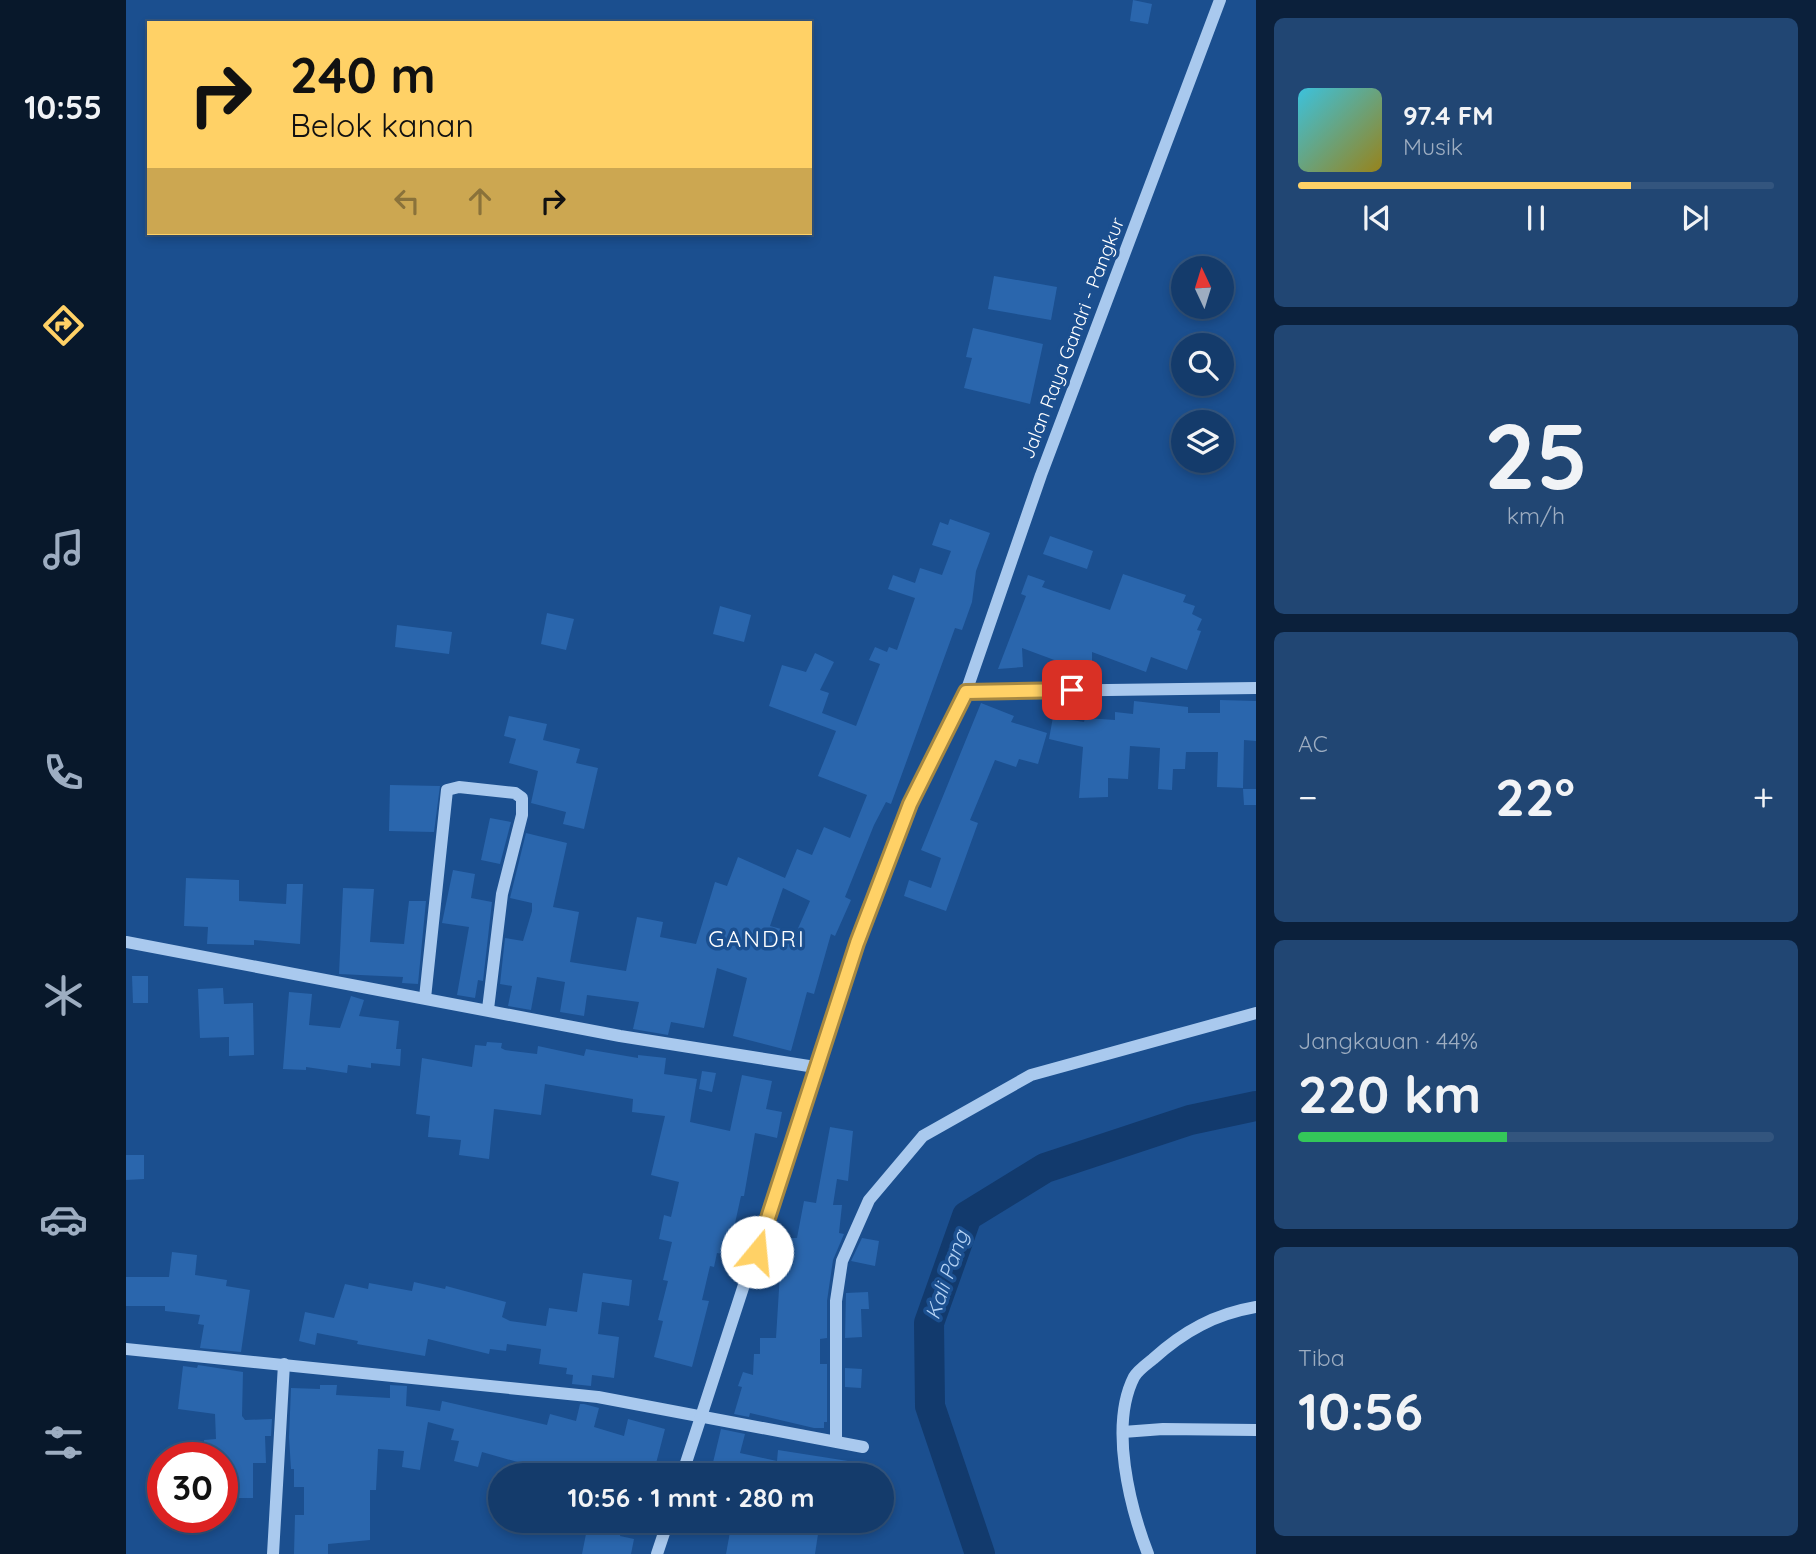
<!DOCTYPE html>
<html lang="id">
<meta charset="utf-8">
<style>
body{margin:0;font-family:Quicksand,sans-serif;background:#214673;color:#f1f3f6;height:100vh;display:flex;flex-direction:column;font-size:26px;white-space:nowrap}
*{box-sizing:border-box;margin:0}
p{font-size:23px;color:#9dadc1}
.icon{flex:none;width:38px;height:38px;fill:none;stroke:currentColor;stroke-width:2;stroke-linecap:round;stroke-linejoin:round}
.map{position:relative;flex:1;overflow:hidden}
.panel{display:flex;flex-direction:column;gap:18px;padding:18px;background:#0b203b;width:560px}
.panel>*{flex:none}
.banner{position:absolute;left:21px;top:21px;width:665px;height:214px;border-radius:0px;box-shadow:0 4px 10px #0003,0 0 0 2px #33557e;background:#ffd166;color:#111;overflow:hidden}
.needle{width:46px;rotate:356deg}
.fabs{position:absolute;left:1045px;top:256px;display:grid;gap:14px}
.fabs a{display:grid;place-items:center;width:63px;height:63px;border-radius:50%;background:#143b6b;box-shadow:0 4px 10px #0003,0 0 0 2px #33557e;font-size:35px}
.speed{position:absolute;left:21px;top:1442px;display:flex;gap:14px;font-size:35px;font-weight:700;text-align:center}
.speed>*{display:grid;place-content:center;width:91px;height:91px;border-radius:50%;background:#143b6b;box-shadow:0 4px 10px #0003,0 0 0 2px #33557e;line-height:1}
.speed .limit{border:10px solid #d22;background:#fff;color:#111}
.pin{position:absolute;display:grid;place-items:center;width:60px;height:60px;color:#fff;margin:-30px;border-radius:14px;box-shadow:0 4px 10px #0006}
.me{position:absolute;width:77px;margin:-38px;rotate:17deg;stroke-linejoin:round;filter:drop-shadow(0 0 5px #0008)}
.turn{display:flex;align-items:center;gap:24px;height:147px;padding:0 28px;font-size:32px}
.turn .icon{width:91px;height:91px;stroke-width:2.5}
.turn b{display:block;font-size:49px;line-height:60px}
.lanes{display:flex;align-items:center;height:66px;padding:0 28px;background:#0003;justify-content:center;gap:35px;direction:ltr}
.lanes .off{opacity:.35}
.big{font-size:52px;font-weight:700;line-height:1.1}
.panel .card{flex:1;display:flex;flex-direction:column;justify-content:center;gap:10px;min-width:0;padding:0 24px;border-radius:10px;background:#214673}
.panel .dial{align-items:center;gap:0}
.dial b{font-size:91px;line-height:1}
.song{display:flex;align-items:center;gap:21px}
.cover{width:84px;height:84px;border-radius:10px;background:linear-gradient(135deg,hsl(190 70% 55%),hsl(50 70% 35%))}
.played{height:7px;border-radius:4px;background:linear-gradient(90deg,#ffd166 70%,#33557e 70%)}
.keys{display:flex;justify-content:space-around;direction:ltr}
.heat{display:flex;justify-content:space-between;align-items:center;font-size:38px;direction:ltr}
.charge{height:10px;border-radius:5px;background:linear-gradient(90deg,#34c759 44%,#33557e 0)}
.trip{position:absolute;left:362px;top:1463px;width:406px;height:70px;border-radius:35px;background:#143b6b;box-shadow:0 4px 10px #0003,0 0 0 2px #33557e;font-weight:700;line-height:70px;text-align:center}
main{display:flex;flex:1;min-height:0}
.dock{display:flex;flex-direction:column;width:126px;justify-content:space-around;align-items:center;background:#08182b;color:#9dadc1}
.dock .icon{width:49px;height:49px}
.dock .active{color:#ffd166}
.dock b{font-size:32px;color:#f1f3f6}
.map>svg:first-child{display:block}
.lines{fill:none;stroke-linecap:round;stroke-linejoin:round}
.river{stroke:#123a6d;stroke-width:30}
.building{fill:#2a66ad;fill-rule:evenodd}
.minor{stroke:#a9c9ee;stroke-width:12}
.route-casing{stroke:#a68842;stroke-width:18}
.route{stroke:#ffd166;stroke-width:12}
.labels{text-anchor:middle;stroke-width:7;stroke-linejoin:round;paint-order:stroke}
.street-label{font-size:19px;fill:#fff;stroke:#1b4f8f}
.water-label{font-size:21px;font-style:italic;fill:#b5d3f5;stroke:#1b4f8f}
.quarter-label{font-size:23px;letter-spacing:2px;fill:#fff;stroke:#1b4f8f}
</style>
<main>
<nav class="dock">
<b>10:55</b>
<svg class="icon active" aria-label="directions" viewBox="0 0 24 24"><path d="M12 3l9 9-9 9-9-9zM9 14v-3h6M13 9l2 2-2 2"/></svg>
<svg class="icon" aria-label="music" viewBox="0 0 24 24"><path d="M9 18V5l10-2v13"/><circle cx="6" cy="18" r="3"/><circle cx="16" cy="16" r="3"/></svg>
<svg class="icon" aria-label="phone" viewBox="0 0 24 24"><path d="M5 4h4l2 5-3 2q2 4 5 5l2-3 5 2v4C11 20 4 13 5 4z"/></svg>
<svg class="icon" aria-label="climate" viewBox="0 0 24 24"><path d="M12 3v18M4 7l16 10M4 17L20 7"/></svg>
<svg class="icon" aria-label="car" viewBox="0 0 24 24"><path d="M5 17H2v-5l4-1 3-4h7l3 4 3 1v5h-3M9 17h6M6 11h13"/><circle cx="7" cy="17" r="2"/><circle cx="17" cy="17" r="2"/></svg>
<svg class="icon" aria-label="filters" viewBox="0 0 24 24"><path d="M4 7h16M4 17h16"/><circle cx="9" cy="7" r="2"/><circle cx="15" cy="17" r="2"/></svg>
</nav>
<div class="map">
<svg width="1130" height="1554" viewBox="0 0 1130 1554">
<rect width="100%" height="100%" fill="#1b4f8f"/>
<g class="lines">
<path class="river" d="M854 1554 804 1406 803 1323 841 1216 919 1168 1064 1120 1130 1106"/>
</g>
<g class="building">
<path d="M1007 0 1026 4 1022 24 1004 21Z"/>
<path d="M868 276 931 287 925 320 862 309Z"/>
<path d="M847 328 917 344 904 404 838 388 846 358 840 357Z"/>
<path d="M824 519 864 533 850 571 846 602 836 630 829 628 765 804 760 802 748 825 719 897 725 900 709 936 705 934 688 994 681 992 665 1051 607 1036 621 978 591 968 578 1028 545 1022 542 1035 507 1029 513 1002 461 995 458 1016 434 1012 439 982 411 977 405 1010 382 1006 386 986 374 984 379 938 397 941 406 911V903L384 898 400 833 441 843 427 907 453 912 444 962 500 971 511 917 537 922 534 937 570 944 589 882 601 886 612 857 659 878 671 849 686 855 698 827 724 838 741 795 692 776 710 731 643 706 656 665 680 672 689 653 708 662 694 690 703 693 696 713 730 726 754 664 743 660 749 647 761 652 763 647 771 650 789 598 762 589 767 575 789 583 794 568 816 575 825 551 806 545 814 522 822 525ZM657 888 684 901 670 933 644 926Z"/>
<path d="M924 536 967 551 961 569 917 554Z"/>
<path d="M997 574 1060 595 1057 602 1069 606 1066 614 1076 619 1071 630 1075 631 1061 670 1025 657 1020 672 966 652V674L896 648 897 667 872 669 900 596 895 594 902 575 919 581 916 587 984 610Z"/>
<path d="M594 606 625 615 618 642 587 634Z"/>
<path d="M421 613 448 619 440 650 415 644Z"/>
<path d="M271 625 326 632 323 654 269 647Z"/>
<path d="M1094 700 1130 701V741L1118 740 1117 788 1091 787 1092 752H1060L1059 769H1047L1046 790 1032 789 1034 748 1004 746 1002 779 982 778V797L953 798 957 747 923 739 927 717 958 722 959 718 989 720V712L1007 714 1008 701 1062 707V713H1094Z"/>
<path d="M855 703 888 716 885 722 921 733 912 764 893 759 890 767 869 760 844 820 852 823 820 911 778 896 783 880 805 888 815 858 795 850Z"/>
<path d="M383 716 421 724 417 740 454 749 450 763 472 768 458 829 437 824 440 812 405 803 412 771 383 763 390 739 378 736Z"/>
<path d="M264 785 314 786 308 832 263 831Z"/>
<path d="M1117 789H1130V805H1118Z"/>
<path d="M364 818 385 822 374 864 355 860Z"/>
<path d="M327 870 349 874 345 898 366 902 357 981 352 980 349 998 331 995 343 927 316 923Z"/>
<path d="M60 878 113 880V901L160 904 161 884H177L174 944 128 940V945L81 944 82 927 58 926Z"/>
<path d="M217 888 248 889 244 942 278 944 283 901H300L292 984 276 983 277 977 213 974Z"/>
<path d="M6 976H22V1003H7Z"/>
<path d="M97 988 98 1004 127 1003 128 1055 103 1056V1037L74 1038 72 989Z"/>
<path d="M163 992 186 994 183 1025 214 1028 225 996 238 1000 233 1016 273 1021 270 1049H275L274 1066 245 1063V1068L222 1065 221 1073 180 1067V1070L157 1069Z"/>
<path d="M361 1042 376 1043 375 1048 379 1050 411 1054 412 1046 458 1056 460 1049 512 1058V1055L540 1058 538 1074 571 1079 564 1122 604 1131 616 1075 646 1081 640 1109 656 1112 651 1138 629 1133 618 1196H615L602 1255 591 1253 588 1267 584 1266 576 1300 583 1301 566 1367 528 1357 537 1321 532 1320 542 1281 537 1280 546 1242 533 1239 538 1215 545 1217 553 1182 525 1175 539 1116 506 1112 507 1099 419 1084 415 1115 368 1109 363 1159 333 1155 335 1140 302 1137 304 1116 290 1114 296 1058 346 1067 349 1045 360 1046Z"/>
<path d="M576 1071 590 1073 586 1092 573 1089Z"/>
<path d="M704 1127 727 1131 722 1181 711 1179 707 1205H716L713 1233 718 1234 707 1260 701 1301V1338L694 1339V1364H701V1422H698V1428H688L624 1413 623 1417 608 1414 616 1387 612 1386 617 1372 627 1375 628 1354H634V1338H650L654 1273H660L662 1238H671L678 1201 690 1203Z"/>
<path d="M0 1155H18V1179L0 1180Z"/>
<path d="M736 1238 753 1241 749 1266 725 1261Z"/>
<path d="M46 1252 71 1255 69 1275 101 1280 100 1286 124 1290 115 1352 74 1348 78 1325 72 1324 74 1315 39 1311V1306H0V1277H43Z"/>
<path d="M457 1273 506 1280 503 1306 476 1302 472 1334 493 1337 488 1378 466 1375 465 1386 446 1384 447 1375 440 1374 441 1368 413 1364 415 1349 381 1344 380 1351 364 1349 363 1354 302 1339 299 1356 231 1344 232 1341 191 1333 189 1345 173 1341 179 1312 208 1318 219 1284 242 1289 243 1283 286 1291 288 1282 319 1289 320 1286 380 1302 376 1317 384 1321 420 1326 423 1308 451 1312Z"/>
<path d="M742 1292 743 1309H735L736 1337 719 1338 720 1293Z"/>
<path d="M72 1365 117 1372 116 1416 119 1420 146 1419 145 1436H139L140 1463H127V1498H96V1458H78V1440L90 1439 89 1414 52 1409 57 1366 71 1368Z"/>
<path d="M719 1368 736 1369 735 1388 719 1387Z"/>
<path d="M194 1385H211L210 1395 264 1398V1385L281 1386 280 1406 314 1411 316 1401 421 1425 424 1414 450 1421 454 1404H458L473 1408 468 1427 498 1436 502 1419 539 1429 527 1475H410L409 1467 356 1452 352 1467 328 1461 333 1441 325 1440 328 1429 302 1422 294 1470 276 1467 278 1451 252 1449 250 1490H244V1540L202 1544V1554H168L169 1515H178V1487H168V1469H165L163 1437 165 1388 194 1389Z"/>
<path d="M595 1429 619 1434 614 1453 651 1461 652 1450 722 1461 721 1475H584Z"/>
<path d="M467 1521H498L494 1536 508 1539 505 1554H456L461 1529 465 1530Z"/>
<path d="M606 1521H694L689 1554H600Z"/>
</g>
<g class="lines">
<g class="minor">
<path d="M840 692 1130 688"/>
<path d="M0 942 494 1036 689 1067 731 943 784 804 840 692 915 475 1094 0"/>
<path d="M299 998 321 790 333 787 389 793 396 798V815L376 894 362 1009"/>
<path d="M0 1349 472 1397 737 1447"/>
<path d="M997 1432 1037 1429 1130 1430"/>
<path d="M710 1440V1301L716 1261 743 1200 797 1136 905 1075 1130 1013"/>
<path d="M556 1475 689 1067"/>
<path d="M147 1554 158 1364"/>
<path d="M531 1554 542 1521"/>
<path d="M1022 1554C1004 1507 983 1426 1008 1377 1012 1370 1021 1364 1027 1359 1058 1331 1089 1314 1130 1307"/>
</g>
</g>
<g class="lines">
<g class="route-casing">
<path id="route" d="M631 1252 731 943 784 804 840 692 946 690"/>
</g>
<use href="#route" class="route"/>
</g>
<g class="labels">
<g class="street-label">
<text transform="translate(946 338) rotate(-69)" y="7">Jalan Raya Gandri - Pangkur</text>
</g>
<g class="water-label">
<text transform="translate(821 1275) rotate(-71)" y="7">Kali Pang</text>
</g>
<g class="quarter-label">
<text x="631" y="947">GANDRI</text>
</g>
</g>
</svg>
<div class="fabs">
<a><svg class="needle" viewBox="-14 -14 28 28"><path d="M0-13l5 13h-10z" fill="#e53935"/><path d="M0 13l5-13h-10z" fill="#9dadc1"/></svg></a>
<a><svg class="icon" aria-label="search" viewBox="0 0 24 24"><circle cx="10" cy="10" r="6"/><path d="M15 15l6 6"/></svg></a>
<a><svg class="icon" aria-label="layers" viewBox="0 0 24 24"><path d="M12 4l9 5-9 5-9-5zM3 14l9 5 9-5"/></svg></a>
</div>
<div class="speed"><div class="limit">30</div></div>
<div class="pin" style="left:946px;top:690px;background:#d93025"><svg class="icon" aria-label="arrive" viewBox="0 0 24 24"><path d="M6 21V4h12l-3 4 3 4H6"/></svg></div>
<svg class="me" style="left:631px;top:1252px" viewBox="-20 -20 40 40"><circle r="19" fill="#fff"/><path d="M0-13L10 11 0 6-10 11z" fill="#ffd166"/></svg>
<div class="trip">10:56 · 1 mnt · 280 m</div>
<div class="banner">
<div class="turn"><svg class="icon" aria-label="right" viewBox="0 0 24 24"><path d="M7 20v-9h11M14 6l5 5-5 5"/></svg><div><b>240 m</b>Belok kanan</div></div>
<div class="lanes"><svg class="icon off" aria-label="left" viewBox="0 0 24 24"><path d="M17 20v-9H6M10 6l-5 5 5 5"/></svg><svg class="icon off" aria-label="ahead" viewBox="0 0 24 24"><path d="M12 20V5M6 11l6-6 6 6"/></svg><svg class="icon" aria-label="right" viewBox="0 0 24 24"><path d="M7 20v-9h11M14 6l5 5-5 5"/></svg></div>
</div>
</div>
<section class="panel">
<div class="card">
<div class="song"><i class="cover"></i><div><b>97.4 FM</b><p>Musik</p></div></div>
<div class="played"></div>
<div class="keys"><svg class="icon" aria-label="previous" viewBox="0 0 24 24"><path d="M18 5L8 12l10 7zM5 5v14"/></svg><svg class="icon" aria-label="pause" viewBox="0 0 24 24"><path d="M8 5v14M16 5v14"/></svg><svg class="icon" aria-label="next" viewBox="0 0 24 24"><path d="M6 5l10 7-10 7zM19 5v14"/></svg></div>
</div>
<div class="card dial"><b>25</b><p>km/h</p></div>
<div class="card"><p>AC</p>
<div class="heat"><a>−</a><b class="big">22°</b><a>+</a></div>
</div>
<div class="card"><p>Jangkauan · 44%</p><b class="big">220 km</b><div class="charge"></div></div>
<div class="card"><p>Tiba</p><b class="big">10:56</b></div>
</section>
</main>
